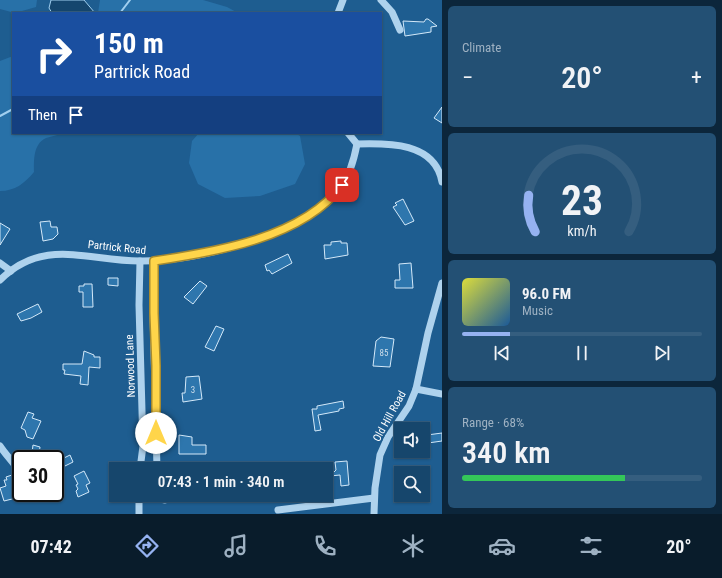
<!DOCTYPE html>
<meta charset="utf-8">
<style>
body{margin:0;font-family:"Roboto Condensed",sans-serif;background:#235074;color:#f1f3f6;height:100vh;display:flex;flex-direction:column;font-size:15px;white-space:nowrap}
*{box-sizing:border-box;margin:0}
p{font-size:13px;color:#9eb1c2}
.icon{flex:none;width:22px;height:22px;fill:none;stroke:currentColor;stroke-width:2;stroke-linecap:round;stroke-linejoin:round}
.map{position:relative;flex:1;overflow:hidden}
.details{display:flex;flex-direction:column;gap:6px;padding:6px;background:#0c263b;width:280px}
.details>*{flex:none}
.top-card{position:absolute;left:12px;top:12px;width:370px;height:122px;border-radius:0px;box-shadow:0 1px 3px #0004,0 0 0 1px #355e7f;background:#1a4fa0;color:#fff;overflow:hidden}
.buttons{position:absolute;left:394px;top:422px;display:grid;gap:8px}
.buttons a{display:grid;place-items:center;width:36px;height:36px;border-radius:0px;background:#16466c;box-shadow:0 1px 3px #0004,0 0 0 1px #355e7f;font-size:20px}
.speed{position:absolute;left:12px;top:450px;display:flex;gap:8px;font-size:20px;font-weight:700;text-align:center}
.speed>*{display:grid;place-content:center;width:52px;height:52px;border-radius:50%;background:#16466c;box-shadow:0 1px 3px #0004,0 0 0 1px #355e7f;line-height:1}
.speed .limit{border:2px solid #111;border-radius:6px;background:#fff;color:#111}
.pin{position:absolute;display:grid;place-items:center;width:34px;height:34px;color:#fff;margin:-17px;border-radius:8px;box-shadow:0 2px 6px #0006}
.me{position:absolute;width:44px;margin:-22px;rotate:0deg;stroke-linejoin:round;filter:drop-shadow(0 0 3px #0008)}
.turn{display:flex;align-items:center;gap:14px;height:84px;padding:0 16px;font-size:18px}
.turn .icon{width:52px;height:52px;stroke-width:2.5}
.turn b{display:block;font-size:28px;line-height:34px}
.then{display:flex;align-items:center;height:38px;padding:0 16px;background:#0003;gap:8px;font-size:15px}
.big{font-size:30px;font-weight:600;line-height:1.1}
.details .card{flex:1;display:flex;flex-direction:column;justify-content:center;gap:6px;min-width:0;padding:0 14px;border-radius:6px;background:#235074}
.details .dial{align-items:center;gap:0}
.dial svg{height:104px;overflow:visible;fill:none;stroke:#355e7f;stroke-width:7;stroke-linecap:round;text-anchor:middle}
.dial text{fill:#f1f3f6;stroke:none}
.song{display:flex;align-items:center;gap:12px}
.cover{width:48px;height:48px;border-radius:6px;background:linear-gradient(135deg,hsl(60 70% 55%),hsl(210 70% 35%))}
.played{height:4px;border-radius:2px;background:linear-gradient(90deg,#95b2f1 20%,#355e7f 20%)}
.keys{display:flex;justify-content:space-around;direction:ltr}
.heat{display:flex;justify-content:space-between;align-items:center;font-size:22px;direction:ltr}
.charge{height:6px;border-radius:3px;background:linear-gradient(90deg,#34c759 68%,#355e7f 0)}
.trip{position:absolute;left:109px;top:462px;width:224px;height:40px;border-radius:0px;background:#16466c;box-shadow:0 1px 3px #0004,0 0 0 1px #355e7f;font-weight:600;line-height:40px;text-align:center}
.tab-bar{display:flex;height:64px;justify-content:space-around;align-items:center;background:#091c2b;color:#9eb1c2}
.tab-bar .icon{width:28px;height:28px}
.tab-bar .selected{color:#95b2f1}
.tab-bar b{font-size:18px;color:#f1f3f6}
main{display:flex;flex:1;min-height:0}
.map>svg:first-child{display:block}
.green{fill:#2871a8}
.water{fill:#15466e;stroke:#a1cfef}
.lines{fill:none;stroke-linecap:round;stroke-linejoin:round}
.stream{stroke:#a1cfef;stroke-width:2}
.building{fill:#2e76ad;stroke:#d4e9f9}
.minor{stroke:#aed2ed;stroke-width:7}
.route-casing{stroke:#a68a30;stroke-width:10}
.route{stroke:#ffd54a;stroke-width:7}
.labels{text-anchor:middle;stroke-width:4;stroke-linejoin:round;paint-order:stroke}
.number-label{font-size:9px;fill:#cbddea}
.street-label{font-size:11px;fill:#fff;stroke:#1e5d90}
</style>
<main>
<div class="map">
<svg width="442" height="514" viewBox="0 0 442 514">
<rect width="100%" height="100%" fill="#1e5d90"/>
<g class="green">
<path d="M0 0H37L36 7 15 13 0 9Z"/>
<path d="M100 0H203L227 7 238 13H98Z"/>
<path d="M13 56V133H64C59 135 52 136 46 138 33 144 34 160 34 172 25 183 15 191 0 191V61Z"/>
<path d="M199 133H295L300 136 305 164 295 184 260 196 225 198 198 184 189 163 192 141Z"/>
</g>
<path class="water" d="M51 0H84L95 13H52L49 8Z"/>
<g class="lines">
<g class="stream">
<path d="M120 13 130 0"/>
<path d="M0 116 13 109"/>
</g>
</g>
<g class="building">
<path d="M426 19H428L437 26 431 27V32L405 36 403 21 424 22Z"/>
<path d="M442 107V123L434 118Z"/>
<path d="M403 199 414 221 405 225 393 207 397 205 395 203Z"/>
<path d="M50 221 51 227H57L58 234 53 239 43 241 40 222Z"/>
<path d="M0 223 10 229 0 245Z"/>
<path d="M341 241V243H347L348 255 325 259 324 245H331V242Z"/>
<path d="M288 254 292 263 272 274 269 270 267 271 265 265Z"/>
<path d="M411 263 413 288H395V280H400L399 264Z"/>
<path d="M108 278H118V286L108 285Z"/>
<path d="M200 281 207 286 193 304 184 297Z"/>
<path d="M84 284H92L93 307H83V292H79V286H84Z"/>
<path d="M38 304 42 312 31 318 21 321 17 314Z"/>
<path d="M216 326 224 329 214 351 205 347Z"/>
<path d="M381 337 394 339 390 367 373 366 376 341Z"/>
<path d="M84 351 94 355V357H100V368L89 367 88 385 80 384 81 376 64 374 65 370H63V364H82Z"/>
<path d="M199 376 202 399 183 402 182 393H185L186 377Z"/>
<path d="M343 401 344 408 339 409V411L318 415 321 430 315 431 312 409H317V406Z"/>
<path d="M28 412 34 414 32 418 41 421 33 439 27 437 25 430 21 428Z"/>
<path d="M442 433V441L428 443 427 435Z"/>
<path d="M179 435 192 437V445H206V454H179Z"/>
<path d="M33 445 40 447 39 454 32 453Z"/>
<path d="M70 455 73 462 65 466 62 459Z"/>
<path d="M347 461 349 485 341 486 340 475 330 476 336 470 335 462Z"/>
<path d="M84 471 90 483 86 485 89 492 78 497 76 491 78 489 76 485 78 484 74 476Z"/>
<path d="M15 474 24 500 18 501 16 498 4 501 0 488 6 486 4 480H7L6 477Z"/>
</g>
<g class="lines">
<g class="minor">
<path d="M381 0 392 12 400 30"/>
<path d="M338 13 343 0"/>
<path d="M348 133 357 144C388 143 435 142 442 182"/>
<path d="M155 261 153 313 157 469"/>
<path d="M0 263 11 271"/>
<path d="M0 280C44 236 90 262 142 261 199 261 303 235 340 189 350 175 354 160 357 144"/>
<path d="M416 389 442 394"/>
<path d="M0 446C7 457 16 464 21 475"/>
<path d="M140 469 143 446 139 305 140 261"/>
<path d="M139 495V514"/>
<path d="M156 495 157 498 165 500 170 495"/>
<path d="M278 510 374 498"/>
<path d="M374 514 375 488 380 455 388 437 409 406 416 389 428 333 442 283"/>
</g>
</g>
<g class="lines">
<g class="route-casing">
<path id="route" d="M156 433V366L154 313V261C215 252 303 238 342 185"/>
</g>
<use href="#route" class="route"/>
</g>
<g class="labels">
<g class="number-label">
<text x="384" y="356">85</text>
<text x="193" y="393">3</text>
</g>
<g class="street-label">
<text transform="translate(117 247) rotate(6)" y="4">Partrick Road</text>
<text transform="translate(130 366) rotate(-92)" y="4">Norwood Lane</text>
<text transform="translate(389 416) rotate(-61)" y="4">Old Hill Road</text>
</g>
</g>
</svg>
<div class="buttons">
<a><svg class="icon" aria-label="sound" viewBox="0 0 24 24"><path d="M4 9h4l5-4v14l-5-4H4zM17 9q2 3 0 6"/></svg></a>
<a><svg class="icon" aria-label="search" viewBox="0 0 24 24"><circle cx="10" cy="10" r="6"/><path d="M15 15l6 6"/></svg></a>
</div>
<div class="speed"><div class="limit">30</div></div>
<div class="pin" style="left:342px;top:185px;background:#d93025"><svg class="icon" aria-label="arrive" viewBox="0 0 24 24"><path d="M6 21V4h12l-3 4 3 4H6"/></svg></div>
<svg class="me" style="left:156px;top:433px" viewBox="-20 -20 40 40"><circle r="19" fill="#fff"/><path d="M0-13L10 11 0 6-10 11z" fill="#ffd54a"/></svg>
<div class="trip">07:43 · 1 min · 340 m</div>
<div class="top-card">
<div class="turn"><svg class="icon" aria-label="right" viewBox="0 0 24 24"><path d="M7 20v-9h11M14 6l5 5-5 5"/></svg><div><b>150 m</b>Partrick Road</div></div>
<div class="then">Then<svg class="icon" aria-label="arrive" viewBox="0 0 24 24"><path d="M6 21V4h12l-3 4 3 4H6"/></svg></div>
</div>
</div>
<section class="details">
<div class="card"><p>Climate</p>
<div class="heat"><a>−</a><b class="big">20°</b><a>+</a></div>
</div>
<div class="card dial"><svg viewBox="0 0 100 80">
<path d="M14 69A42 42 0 1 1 86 69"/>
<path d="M14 69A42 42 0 0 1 9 41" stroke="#95b2f1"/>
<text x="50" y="56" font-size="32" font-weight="700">23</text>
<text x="50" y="72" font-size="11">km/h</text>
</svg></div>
<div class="card">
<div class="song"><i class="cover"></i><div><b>96.0 FM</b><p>Music</p></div></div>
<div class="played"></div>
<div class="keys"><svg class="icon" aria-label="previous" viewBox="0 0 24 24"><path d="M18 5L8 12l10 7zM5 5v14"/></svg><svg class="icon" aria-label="pause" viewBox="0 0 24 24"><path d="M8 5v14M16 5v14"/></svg><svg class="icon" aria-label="next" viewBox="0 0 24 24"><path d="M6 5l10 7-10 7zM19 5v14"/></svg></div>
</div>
<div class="card"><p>Range · 68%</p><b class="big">340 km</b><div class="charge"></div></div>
</section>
</main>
<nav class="tab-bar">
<b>07:42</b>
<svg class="icon selected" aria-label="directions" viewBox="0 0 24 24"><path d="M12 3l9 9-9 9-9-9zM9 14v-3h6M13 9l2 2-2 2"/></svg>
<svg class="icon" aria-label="music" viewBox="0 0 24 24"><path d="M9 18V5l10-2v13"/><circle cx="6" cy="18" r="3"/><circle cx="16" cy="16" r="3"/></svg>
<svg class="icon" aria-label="phone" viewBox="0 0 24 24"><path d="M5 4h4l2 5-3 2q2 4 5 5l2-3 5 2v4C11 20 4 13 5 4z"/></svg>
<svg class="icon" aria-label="climate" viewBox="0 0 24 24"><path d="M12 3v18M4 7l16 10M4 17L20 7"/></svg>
<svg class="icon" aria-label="car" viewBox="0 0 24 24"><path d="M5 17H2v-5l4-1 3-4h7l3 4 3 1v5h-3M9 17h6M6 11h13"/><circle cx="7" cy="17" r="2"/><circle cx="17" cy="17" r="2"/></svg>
<svg class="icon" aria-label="filters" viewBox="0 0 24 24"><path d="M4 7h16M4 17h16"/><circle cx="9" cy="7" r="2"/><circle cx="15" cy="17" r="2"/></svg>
<b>20°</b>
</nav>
